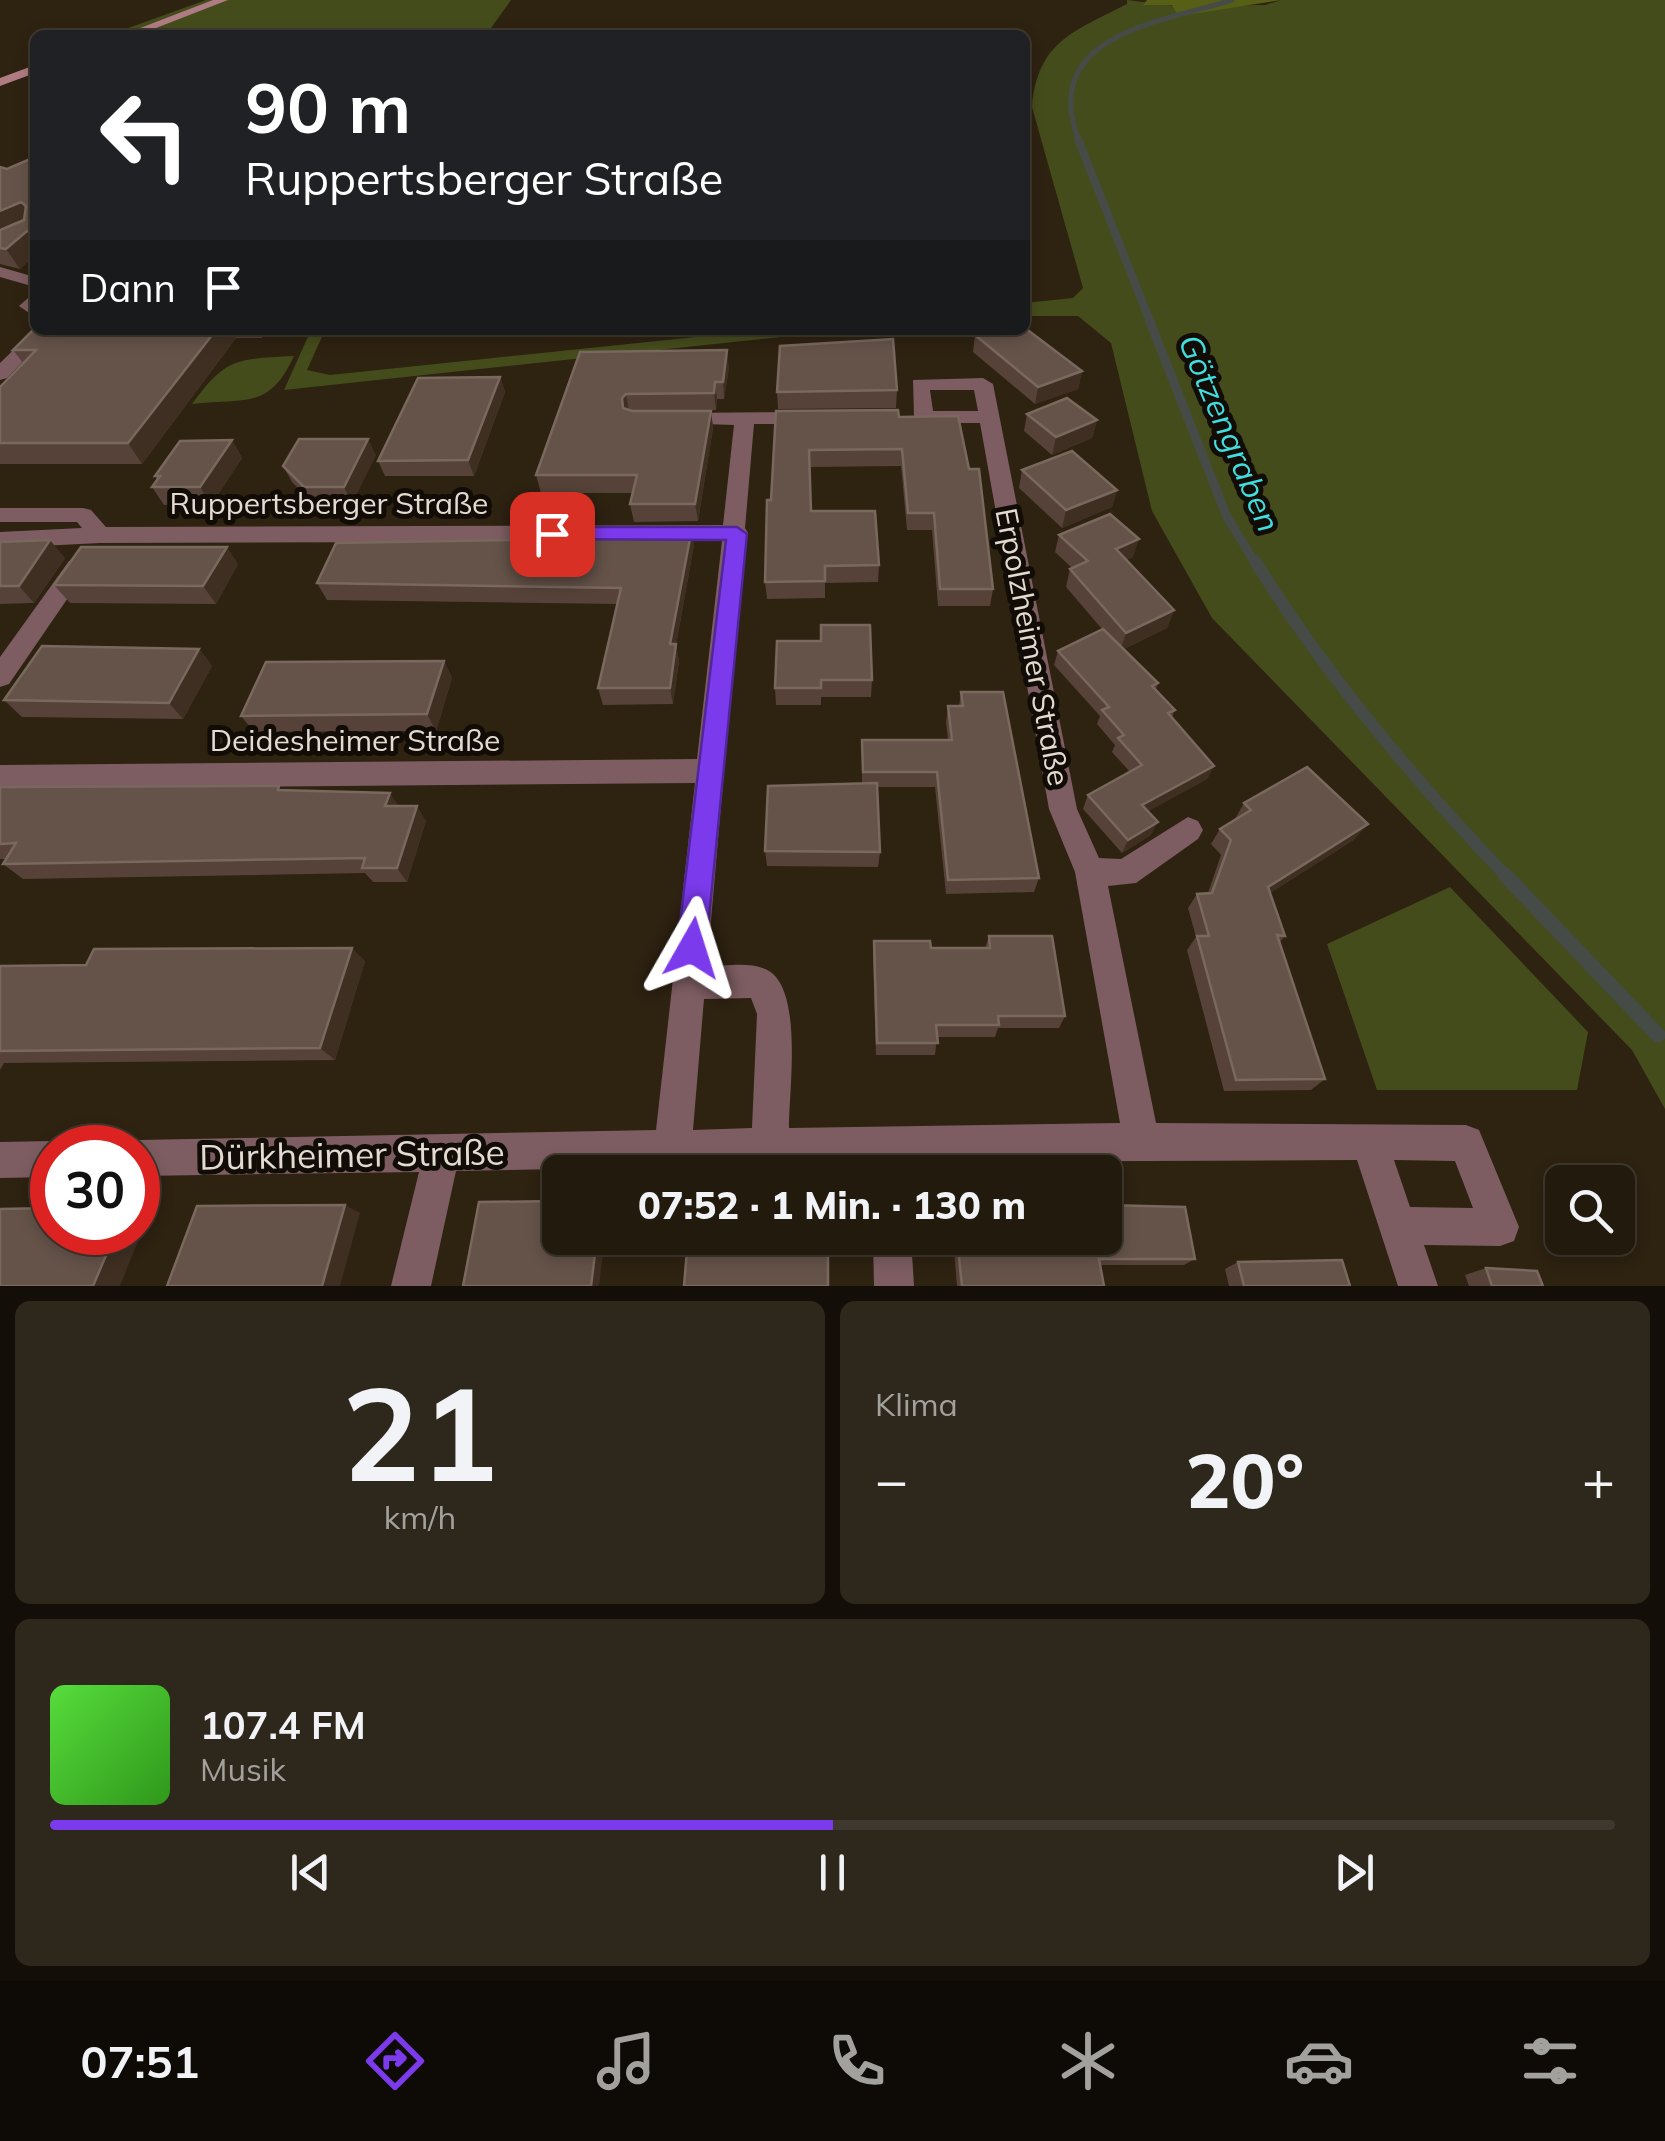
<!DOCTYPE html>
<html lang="de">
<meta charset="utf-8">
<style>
body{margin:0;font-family:Mulish,sans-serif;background:#2e271b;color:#f1f3f6;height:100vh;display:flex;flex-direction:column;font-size:38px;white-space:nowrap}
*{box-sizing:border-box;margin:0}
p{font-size:32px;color:#a2a19d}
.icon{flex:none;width:55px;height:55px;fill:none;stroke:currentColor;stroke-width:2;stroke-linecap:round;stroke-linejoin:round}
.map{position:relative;height:1286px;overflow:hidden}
.side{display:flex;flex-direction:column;gap:15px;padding:15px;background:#130e07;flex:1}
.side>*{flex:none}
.top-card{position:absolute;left:30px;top:30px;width:1000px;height:305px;border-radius:15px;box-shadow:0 5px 15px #0003,0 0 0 2px #3f382e;background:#202124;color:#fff;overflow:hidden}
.fabs{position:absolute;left:1545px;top:1165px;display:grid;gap:20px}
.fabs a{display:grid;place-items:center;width:90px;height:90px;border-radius:15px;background:#221a0d;box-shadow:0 5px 15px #0003,0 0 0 2px #3f382e;font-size:50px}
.speed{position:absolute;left:30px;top:1125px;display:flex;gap:20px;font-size:50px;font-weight:700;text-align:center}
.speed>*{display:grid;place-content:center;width:130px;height:130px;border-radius:50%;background:#221a0d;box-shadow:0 5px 15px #0003,0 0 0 2px #3f382e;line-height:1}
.speed .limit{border:15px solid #d22;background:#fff;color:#111}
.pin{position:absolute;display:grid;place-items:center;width:85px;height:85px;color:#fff;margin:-42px;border-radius:20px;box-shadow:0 5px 15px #0006}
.me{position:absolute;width:110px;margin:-55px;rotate:6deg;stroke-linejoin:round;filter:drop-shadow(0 0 8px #0008)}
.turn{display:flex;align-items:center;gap:35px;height:210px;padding:0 50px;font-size:45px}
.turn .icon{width:130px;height:130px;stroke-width:2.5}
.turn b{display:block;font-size:70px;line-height:85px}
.then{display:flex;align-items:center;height:95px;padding:0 50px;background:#0003;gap:20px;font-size:38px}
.big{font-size:75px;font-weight:800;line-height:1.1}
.side .widget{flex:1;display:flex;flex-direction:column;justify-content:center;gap:15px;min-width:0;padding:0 35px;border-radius:15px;background:#2e271b}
.side .dial{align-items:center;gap:0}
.dial b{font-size:130px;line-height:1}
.song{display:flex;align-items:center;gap:30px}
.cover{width:120px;height:120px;border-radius:15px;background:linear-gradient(135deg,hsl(110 70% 55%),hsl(110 70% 35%))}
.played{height:10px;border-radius:5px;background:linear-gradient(90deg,#7c3aed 50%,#3f382e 50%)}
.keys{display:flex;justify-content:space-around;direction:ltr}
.heat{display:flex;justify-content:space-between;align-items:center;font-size:55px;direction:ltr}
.side .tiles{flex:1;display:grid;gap:15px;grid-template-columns:1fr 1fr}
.widget:last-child{grid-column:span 2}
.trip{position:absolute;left:542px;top:1155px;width:580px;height:100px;border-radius:15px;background:#221a0d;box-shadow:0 5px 15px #0003,0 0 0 2px #3f382e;font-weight:800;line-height:100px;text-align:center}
.dock{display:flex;height:160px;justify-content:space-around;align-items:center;background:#0e0a05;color:#a2a19d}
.dock .icon{width:70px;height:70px}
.dock .on{color:#7c3aed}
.dock b{font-size:45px;color:#f1f3f6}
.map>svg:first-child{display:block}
.green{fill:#454c1c}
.forest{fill:#565f15}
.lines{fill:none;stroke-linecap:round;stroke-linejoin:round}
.stream-far4{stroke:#464b48;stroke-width:5}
.stream-far3{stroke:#464b48;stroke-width:8}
.stream-far2{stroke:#464b48;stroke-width:9}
.stream-far1{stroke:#464b48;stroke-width:12}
.stream{stroke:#464b48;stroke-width:15}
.street{fill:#7d5d62;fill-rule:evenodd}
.secondary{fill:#b07c84;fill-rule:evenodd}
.wall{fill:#564238}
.shaded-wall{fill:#3f2f22}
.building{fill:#655349;stroke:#79685e;stroke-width:2.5}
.route{fill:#7c3aed;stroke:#51269a;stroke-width:2.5}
.labels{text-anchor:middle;stroke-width:10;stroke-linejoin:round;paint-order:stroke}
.street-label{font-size:30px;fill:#e3dbd1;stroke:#120c06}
.water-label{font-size:32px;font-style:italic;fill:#41dee1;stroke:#120c06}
.near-street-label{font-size:35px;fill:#e3dbd1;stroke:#120c06}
</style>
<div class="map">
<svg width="1665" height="1286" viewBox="0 0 1665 1286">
<rect width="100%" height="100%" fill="#2e2211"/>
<g class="green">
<path d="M206 0H511L486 35H109Z"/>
<path d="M1127 0 1176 6 1265 5 1281 0H1665V1109L1632 1050 1212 618 1152 511 1111 343 1078 316H1025V303L1073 298 1083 288 1032 107C1038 41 1073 32 1127 4Z"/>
<path d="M311 330H325L307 370 330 375 763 330H845L284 390Z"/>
<path d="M294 356C269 410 246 398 192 404 226 357 237 359 294 356Z"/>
<path d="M1450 887 1588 1032 1577 1090H1377L1327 944Z"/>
</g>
<path class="forest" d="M1147 0H1281L1186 15 1177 14 1172 5H1143Z"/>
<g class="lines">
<path class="stream-far4" d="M1079 141C1037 34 1163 22 1232 0"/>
<path class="stream-far3" d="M1078 139 1151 324"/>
<path class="stream-far2" d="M1150 322 1227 517 1256 564"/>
<path class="stream-far1" d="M1255 561C1326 676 1414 780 1507 877"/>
<path class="stream" d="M1505 875 1658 1035"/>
<g class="street">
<path d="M0 267 35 277V287L0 277Z"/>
<path d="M35 292V317L19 306Z"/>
<path d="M35 329 53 330 7 378 0 380V363Z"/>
<path d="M983 378 993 384 1077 809 1099 858 1121 859 1188 817 1198 821 1203 830 1198 839 1136 883 1108 886 1156 1123 1466 1125 1479 1130 1519 1227 1514 1241 1500 1246 1424 1245 1438 1286H1398L1357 1160 907 1162V1172H871L870 1163 456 1171 431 1286H391L419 1172 138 1176V1148H124L138 1140 656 1130 695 783 0 789V765L697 759 722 541 100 543 0 548V532L82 528 77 522H0V508H83L91 510 106 527 723 525 734 425 674 423V415L681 413 806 412 816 418 806 424H754L745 528 748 533 744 539 707 967C725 966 753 961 769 971 803 992 789 1090 789 1128L1120 1123 1075 872 1049 809 980 423H924L914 417 913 380ZM930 390H974L978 411H933ZM751 998 757 1014 752 1128 693 1130 704 999ZM1394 1160 1455 1161 1473 1208 1410 1207Z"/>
<path d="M77 559 89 567 85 573 9 684 0 687V657L69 561Z"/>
<path d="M52 1141 66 1148H52V1177L0 1178V1142Z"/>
<path d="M873 1238H911L914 1286H874Z"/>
</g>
<g class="secondary">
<path d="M213 0H228L138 35H122Z"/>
<path d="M35 65V73L0 86V78Z"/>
</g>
</g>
<g class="wall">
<path d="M35 157V255L20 269 0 264V167L7 169Z"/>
<path d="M35 330H268L262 338H236L142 464H0V387L23 363 13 350Z"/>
<path d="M975 335 1082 371 1078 389 1035 404 973 352Z"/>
<path d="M580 352 729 367 724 399H717L716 410 632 411H711L713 428 698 521 634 522 630 504 633 493H541L536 475Z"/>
<path d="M500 377 505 392 474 476H385L378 461Z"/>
<path d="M897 390 896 408 778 409 777 392Z"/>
<path d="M776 411 899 417 993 589 990 606H938L932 530H907L901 466 810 467 811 511 879 565 878 582 825 583V598L767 599 765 582Z"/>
<path d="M1027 414 1097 420 1092 438 1052 455 1024 431Z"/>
<path d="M232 440 242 458 211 505H164L152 487 157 480 155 476Z"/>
<path d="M376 455 352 503H312L292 482 283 466Z"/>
<path d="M1022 470 1117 490 1112 507 1062 528 1019 488Z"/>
<path d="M1059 535 1133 557 1126 560 1174 610 1167 628 1124 649 1158 683 1156 689 1175 710 1172 717 1214 766 1207 779 1148 811 1151 835 1122 853 1083 809 1088 795 1130 772 1112 752 1115 745 1097 724 1100 716 1054 665 1058 651 1102 629 1066 587 1070 569 1072 568 1055 552Z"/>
<path d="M0 542 65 558 34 603 0 604Z"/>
<path d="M694 545 676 645 679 661 673 704 603 705 598 688 617 604 327 600 317 583Z"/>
<path d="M238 564 216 604 70 603 54 585Z"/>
<path d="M777 641 872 680 871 697H821V705H776L775 688Z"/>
<path d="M199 649 212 666 183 719 22 717 4 700Z"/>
<path d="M444 661 452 678 436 731 254 732 241 716Z"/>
<path d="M961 692 1039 878 1034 892 946 894 935 787H877L880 852 878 867 767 866 765 851 862 784V740H948L946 722 948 706H959Z"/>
<path d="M0 787 283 790 399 806 426 821 407 882H373L365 873 23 879 3 864 6 859H0Z"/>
<path d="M1244 803 1355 839 1270 893 1285 936 1279 943 1325 1079 1311 1090 1224 1091 1187 950 1196 937 1188 908 1197 894 1208 893 1221 855 1211 844 1220 829 1235 819Z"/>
<path d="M989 936 1065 1016 1059 1028H998L995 1037H937L935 1055H876L873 955 874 941 931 948H985Z"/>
<path d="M365 961 335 1060 4 1063 0 1070V966Z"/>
<path d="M953 1238H1105L1195 1259 1184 1265H1100L1104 1286H957Z"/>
<path d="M1238 1262 1350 1286H1229L1225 1269Z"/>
<path d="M1486 1268 1543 1286H1469L1465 1275Z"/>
</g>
<g class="shaded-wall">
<path d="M21 202 34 222 0 236V211Z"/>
<path d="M27 231 35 243V255L20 269 6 249Z"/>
<path d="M216 330H232L236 338 142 464 128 443Z"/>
<path d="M258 330H268L262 338Z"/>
<path d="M727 350 729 367 724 399 723 382Z"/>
<path d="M1082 371 1078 389 1035 404 1038 387Z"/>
<path d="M500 377 505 392 474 476 468 460Z"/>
<path d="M715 382 717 399 716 410 714 393Z"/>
<path d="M626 394 629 411 623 408 622 398Z"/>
<path d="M711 411 713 428 698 521 695 504Z"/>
<path d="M1097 420 1092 438 1052 455 1056 437Z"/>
<path d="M368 439 376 455 352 503 344 487Z"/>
<path d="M232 440 242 458 211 505 200 487Z"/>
<path d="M1117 490 1112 507 1062 528 1066 510Z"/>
<path d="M692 528 694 545 676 645 679 661 673 704 670 688V644Z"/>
<path d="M1139 539 1133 557 1111 567 1116 549Z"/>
<path d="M50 540 65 558 34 603 19 586Z"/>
<path d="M227 547 238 564 216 604 203 586Z"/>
<path d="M1174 610 1167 628 1120 651 1126 633Z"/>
<path d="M199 649 212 666 183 719 169 703Z"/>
<path d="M444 661 452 678 436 731 427 714Z"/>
<path d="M1214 766 1207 779 1136 818 1142 805Z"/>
<path d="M390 793 400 808 385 806Z"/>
<path d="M417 806 426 821 407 882 397 868Z"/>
<path d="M1158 822 1151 835 1122 853 1128 840Z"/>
<path d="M1368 824 1355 839 1257 901 1268 887Z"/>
<path d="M352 948 365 961 335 1060 320 1048Z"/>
<path d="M345 1205 360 1213 340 1286H322Z"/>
<path d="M138 1212 148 1216 120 1286H93L116 1232H138Z"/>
<path d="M597 1238H605L599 1286H591Z"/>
</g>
<g class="building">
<path d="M35 157V233L27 231 6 249 0 248V230L24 220 26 206 21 202 0 211V167L7 169Z"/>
<path d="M35 328V330H216L128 443H0V387L36 350H13Z"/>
<path d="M1025 328 1082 371 1038 387 975 335 993 330H1025Z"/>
<path d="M893 339 897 390 777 392 780 346Z"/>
<path d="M727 350 723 382H715L714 393 626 394 622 398 623 408 632 411H711L695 504H630L637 475H536L580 352Z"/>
<path d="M500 377 468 460 378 461 418 378Z"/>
<path d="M1067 398 1097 420 1056 437 1027 414Z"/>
<path d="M898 410 899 417 958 416 969 469H979L993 589H940L934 513H908L902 449 809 450 811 511H875L879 565 825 566V581L765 582 767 500H771L776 411Z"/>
<path d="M299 439H368L344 487H304L283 466Z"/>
<path d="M232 440 200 487H152L160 476H155L180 441Z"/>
<path d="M1072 451 1117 490 1066 510 1022 470Z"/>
<path d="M1110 514 1139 539 1116 549 1174 610 1126 633 1070 569 1088 561 1059 535Z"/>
<path d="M625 528H692L670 644H676L670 688H598L621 588 317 583 336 543 618 538 623 537Z"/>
<path d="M50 540 19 586H0V542Z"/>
<path d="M81 547H227L203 586 54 585Z"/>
<path d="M821 625H870L872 680H821V688H775L777 641H821Z"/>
<path d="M1103 629 1158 683 1152 686 1175 710 1168 713 1214 766 1142 805 1158 822 1128 840 1088 795 1142 765 1118 738 1124 735 1102 710 1109 707 1058 651Z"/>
<path d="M42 646 199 649 169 703 4 700Z"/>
<path d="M444 661 427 714 241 716 266 662Z"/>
<path d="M961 692H1003L1039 878 948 880 937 772H863L862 740H952L948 706H963Z"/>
<path d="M1307 767 1368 824 1268 887 1285 936 1277 935 1325 1079 1236 1080 1197 936H1209L1197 894 1212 893 1231 840 1220 829 1251 810 1244 803Z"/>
<path d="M877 783 880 852 765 851 768 786Z"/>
<path d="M279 786 278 790 390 793 385 806H417L397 868H362L365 858 3 864 16 843 0 844V787Z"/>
<path d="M989 936H1052L1065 1016H998L999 1025H936L938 1043H877L874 941H930L931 948H990Z"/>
<path d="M352 948 320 1048 0 1051V966L86 965 94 949Z"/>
<path d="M560 1201V1238H597L591 1286H463L479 1202Z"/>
<path d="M345 1205 322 1286H167L197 1206Z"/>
<path d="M1105 1205 1185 1207 1195 1259H1099L1104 1286H962L957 1238H1105Z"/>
<path d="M52 1208V1232H116L93 1286H0V1209Z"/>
<path d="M688 1238H828V1286H684Z"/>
<path d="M1342 1260 1350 1286H1244L1238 1262Z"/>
<path d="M1486 1268 1537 1271 1543 1286H1492Z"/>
</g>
<path class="route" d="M552 527H737L747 534 706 948 702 957 692 962 681 957 677 948 726 540 545 539V529Z"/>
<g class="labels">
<g class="street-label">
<text x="329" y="514">Ruppertsberger Straße</text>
<text transform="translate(1032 647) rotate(79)" y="10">Erpolzheimer Straße</text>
<text x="355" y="751">Deidesheimer Straße</text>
</g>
<g class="water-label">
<text transform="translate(1229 433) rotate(67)" y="11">Götzengraben</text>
</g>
<g class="near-street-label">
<text transform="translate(352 1155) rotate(-1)" y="12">Dürkheimer Straße</text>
</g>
</g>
</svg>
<div class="fabs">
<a><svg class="icon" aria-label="search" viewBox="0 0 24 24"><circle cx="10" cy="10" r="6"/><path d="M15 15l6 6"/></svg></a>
</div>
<div class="speed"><div class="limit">30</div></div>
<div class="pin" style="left:552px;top:534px;background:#d93025"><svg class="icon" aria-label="arrive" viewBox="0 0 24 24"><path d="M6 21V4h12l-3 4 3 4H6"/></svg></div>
<svg class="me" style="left:692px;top:948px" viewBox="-20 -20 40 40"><path d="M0-17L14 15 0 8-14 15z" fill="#7c3aed" stroke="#fff" stroke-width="4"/></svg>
<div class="trip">07:52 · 1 Min. · 130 m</div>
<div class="top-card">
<div class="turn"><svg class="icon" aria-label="left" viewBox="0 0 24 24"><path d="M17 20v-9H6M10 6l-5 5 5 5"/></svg><div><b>90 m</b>Ruppertsberger Straße</div></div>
<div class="then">Dann<svg class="icon" aria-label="arrive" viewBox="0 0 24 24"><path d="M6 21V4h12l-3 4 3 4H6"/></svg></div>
</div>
</div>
<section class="side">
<div class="tiles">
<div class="widget dial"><b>21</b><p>km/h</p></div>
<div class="widget"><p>Klima</p>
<div class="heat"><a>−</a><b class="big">20°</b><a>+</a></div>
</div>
<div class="widget">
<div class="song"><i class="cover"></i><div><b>107.4 FM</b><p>Musik</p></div></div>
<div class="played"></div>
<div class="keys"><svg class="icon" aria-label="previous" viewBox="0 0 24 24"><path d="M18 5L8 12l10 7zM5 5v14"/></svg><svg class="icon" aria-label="pause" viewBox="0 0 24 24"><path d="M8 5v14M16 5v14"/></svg><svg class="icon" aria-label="next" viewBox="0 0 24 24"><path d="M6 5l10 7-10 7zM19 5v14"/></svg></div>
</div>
</div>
</section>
<nav class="dock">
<b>07:51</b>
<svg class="icon on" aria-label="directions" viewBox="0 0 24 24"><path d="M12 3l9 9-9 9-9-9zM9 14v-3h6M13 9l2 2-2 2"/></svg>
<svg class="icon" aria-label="music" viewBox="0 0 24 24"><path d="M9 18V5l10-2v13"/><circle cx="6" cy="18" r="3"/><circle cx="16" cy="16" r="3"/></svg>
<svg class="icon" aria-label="phone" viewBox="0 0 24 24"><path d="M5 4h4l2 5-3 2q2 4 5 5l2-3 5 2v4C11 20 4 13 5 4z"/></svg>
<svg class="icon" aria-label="climate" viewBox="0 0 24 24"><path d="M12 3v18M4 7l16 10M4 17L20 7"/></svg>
<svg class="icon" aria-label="car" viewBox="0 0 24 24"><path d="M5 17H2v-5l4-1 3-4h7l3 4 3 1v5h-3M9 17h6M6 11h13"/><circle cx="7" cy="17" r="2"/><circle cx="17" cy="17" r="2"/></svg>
<svg class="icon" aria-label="filters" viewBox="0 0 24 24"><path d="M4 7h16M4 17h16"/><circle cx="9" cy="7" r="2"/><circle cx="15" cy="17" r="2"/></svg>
</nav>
